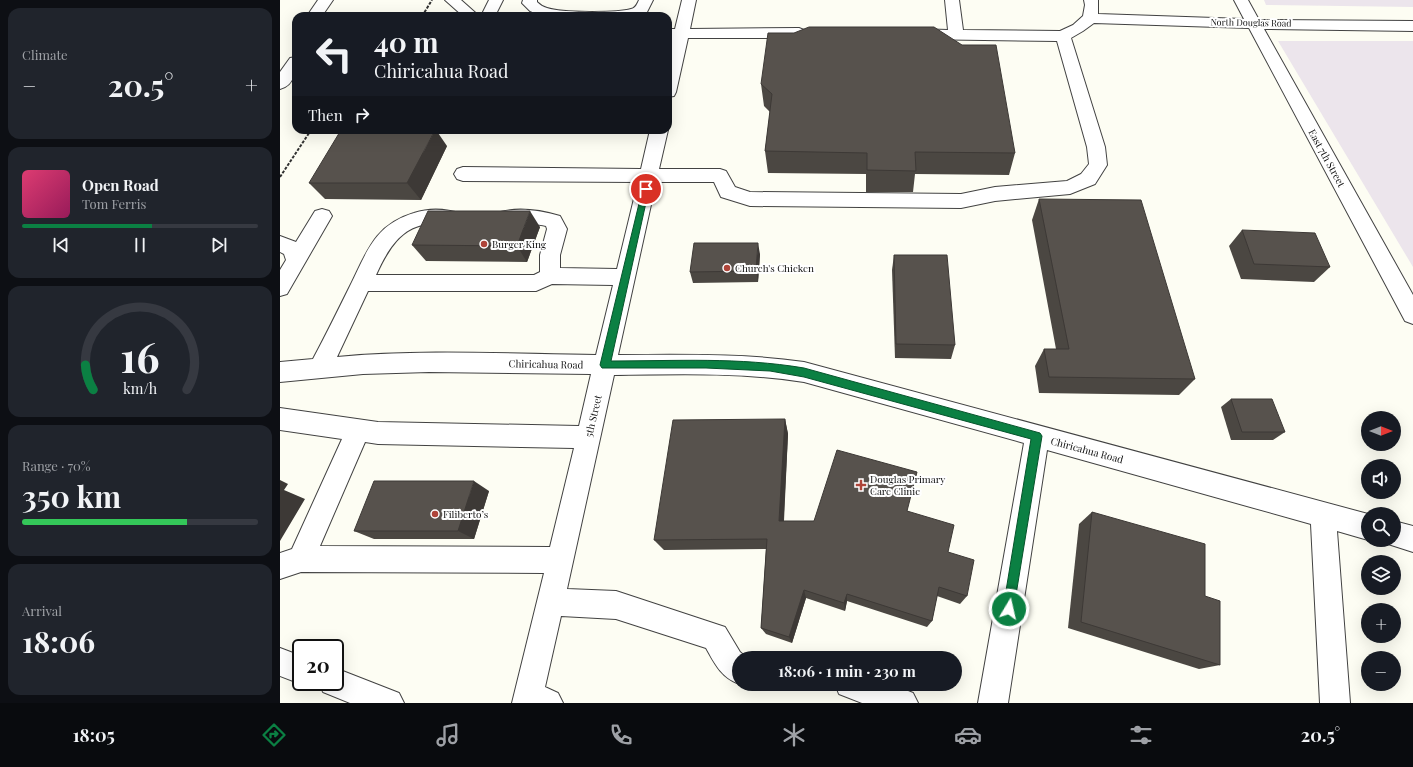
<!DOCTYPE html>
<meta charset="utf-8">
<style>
body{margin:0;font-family:"Playfair Display",serif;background:#20242c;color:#f1f3f6;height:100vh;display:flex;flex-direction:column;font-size:15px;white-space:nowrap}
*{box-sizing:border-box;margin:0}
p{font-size:13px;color:#9ea1a6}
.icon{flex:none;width:22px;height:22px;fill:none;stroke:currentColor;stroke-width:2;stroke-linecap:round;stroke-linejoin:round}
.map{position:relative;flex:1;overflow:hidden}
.details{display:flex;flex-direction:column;gap:8px;padding:8px;background:#0d0f14;width:280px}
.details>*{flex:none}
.top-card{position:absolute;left:12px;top:12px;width:380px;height:122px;border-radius:12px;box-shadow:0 4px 16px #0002;background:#171b24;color:#f1f3f6;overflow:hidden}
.needle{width:26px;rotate:90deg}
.fabs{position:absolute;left:1081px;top:411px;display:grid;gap:8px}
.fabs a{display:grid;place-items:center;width:40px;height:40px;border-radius:50%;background:#171b24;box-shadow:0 4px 16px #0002;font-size:20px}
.speed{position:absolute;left:12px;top:639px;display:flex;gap:8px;font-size:20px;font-weight:700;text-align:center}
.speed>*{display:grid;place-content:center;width:52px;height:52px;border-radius:50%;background:#171b24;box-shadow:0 4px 16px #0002;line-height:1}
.speed .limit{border:2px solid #111;border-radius:6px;background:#fff;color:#111}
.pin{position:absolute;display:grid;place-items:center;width:34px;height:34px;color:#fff;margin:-17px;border:2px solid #fff;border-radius:50%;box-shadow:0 1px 4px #0007}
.me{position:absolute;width:44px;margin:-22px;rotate:9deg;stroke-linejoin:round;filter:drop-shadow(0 0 3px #0008)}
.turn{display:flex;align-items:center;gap:14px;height:84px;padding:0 16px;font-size:18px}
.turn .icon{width:52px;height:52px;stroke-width:2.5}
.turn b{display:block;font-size:28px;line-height:34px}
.then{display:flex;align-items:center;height:38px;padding:0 16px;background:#0003;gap:8px;font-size:15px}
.big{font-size:30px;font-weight:700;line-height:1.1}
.details .tile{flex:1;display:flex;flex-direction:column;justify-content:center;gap:6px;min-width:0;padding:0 14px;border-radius:12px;background:#20242c}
.details .dial{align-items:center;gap:0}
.dial svg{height:104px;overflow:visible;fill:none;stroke:#363941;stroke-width:7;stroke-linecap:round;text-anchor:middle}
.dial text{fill:#f1f3f6;stroke:none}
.song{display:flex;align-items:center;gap:12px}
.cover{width:48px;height:48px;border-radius:6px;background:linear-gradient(135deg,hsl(340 70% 55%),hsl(330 70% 35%))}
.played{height:4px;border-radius:2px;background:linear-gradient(90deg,#0b8043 55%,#363941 55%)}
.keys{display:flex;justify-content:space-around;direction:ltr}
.heat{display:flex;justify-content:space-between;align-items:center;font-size:22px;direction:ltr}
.charge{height:6px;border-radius:3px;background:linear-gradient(90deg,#34c759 70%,#363941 0)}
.trip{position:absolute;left:452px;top:651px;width:230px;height:40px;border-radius:20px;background:#171b24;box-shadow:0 4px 16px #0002;font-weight:700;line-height:40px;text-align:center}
.dock{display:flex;height:64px;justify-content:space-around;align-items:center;background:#090b0e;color:#9ea1a6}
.dock .icon{width:28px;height:28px}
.dock .active{color:#0b8043}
.dock b{font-size:18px;color:#f1f3f6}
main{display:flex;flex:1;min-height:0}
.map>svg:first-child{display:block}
.industrial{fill:#ece5ec}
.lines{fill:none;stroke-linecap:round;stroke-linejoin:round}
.minor-casing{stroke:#424242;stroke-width:2}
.path{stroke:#313131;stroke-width:2;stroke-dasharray:3 1.5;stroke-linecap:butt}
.minor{fill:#fff;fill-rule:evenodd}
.wall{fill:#4b4742}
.shaded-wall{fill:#3d3936}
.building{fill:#57524d;stroke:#3d3936}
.route{fill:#0b8043;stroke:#07532c}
.poi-dot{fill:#ae4439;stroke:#fff;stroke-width:1.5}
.labels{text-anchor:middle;stroke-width:4;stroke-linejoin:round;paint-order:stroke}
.far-street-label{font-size:9px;fill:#0f0f0f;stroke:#fff}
.street-label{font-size:10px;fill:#0f0f0f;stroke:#fff}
.poi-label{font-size:10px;fill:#0f0f0f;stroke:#fff;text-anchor:start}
</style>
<main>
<section class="details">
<div class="tile"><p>Climate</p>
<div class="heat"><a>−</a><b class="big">20.5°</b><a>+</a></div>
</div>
<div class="tile">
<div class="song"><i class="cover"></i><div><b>Open Road</b><p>Tom Ferris</p></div></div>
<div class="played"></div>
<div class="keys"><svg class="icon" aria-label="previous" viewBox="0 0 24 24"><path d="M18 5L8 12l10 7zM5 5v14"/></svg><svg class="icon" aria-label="pause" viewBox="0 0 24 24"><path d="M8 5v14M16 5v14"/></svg><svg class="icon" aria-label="next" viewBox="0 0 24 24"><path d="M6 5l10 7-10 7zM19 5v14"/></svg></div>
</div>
<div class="tile dial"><svg viewBox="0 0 100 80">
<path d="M14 69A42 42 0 1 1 86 69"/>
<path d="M14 69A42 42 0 0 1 8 50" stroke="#0b8043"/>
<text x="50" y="56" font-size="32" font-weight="700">16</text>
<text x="50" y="72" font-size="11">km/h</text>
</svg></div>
<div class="tile"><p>Range · 70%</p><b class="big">350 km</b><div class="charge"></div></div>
<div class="tile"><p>Arrival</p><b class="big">18:06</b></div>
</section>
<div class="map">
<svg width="1133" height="703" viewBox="0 0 1133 703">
<rect width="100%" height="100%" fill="#fdfdf3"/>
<g class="industrial">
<path d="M984 0H1133V7L986 5Z"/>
<path d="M998 41H1133V267Z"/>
</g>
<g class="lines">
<g class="minor-casing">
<g id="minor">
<path d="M38 0H53L42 16H27Z"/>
<path d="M165 0H181L199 16H183Z"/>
<path d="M209 0H223L215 16H201Z"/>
<path d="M243 0H257V2C260 5 263 7 267 8 282 13 337 13 351 9 356 8 357 4 359 0H373L367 12 359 16H262L250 11 242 3Z"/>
<path d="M402 0H416L410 29 519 28 524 30 527 33 524 36 519 38H408L396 92 394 96 388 97V57L392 39H388V29H395Z"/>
<path d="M665 0H679L683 30 780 31 793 25 803 16 805 5 804 0H818V14L964 19 954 0H968L979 20 1133 21V31L984 29 1133 295V324L1125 321 969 28 814 23 803 31 791 38 825 147 827 165 815 184 790 194 715 201 681 208 470 206 441 197 434 182H376L338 355C400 355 462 353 524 362L1088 514V540L1057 531 1070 703H1040L1031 524 767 450 728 703H698L744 443 524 382C461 372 398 374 334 375L287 589 336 591 445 627 460 652 467 658H459V684C441 677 435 664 426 648L336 619 281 616 265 687 278 693 283 703H232L264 573 21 572 0 579V553L12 549 62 439 0 430V408L98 422 299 426 311 374 149 372 83 374 0 382V362L33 359C46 335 58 310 70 286 87 252 94 225 134 213 149 208 167 209 182 214L185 219 182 224C171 227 161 224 151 224 121 225 107 251 96 275H254L260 272V255L267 229 266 226C250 222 232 228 216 223L213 218 216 213C236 207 260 210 280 216L287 229 280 255V268L337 269 358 182 183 181 177 179 174 174 177 169 183 167 361 169 370 130H388L379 169H440L446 171 455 187 470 192 681 194 715 187 787 181 801 174 809 164 807 147 777 41 635 39 630 37 627 34 630 31 635 29 668 30ZM272 284 333 285 316 355C230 354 143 349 57 357L88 291H256ZM85 442 98 444 294 448 270 547 40 546Z"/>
<path d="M16 57C16 70 15 85 0 89V72L10 58Z"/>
<path d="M42 209 49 211 52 216 7 294 0 296V270L6 260 4 254 0 252V236L16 242 35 211Z"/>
<path d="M1114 521 1133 526V552L1105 543 1104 540H1114Z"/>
<path d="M0 648 21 656V682H27L21 684 0 676Z"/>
<path d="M55 668 119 693 124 703H70L43 692 39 682H55Z"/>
<path d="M555 684H611L633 693 638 703H582L559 694Z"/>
</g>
</g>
<g class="path">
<path d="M106 16 108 13H144L152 0"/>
<path d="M0 177 31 130"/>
</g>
<use href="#minor" class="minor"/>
</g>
<g class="wall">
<path d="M481 84 735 153 729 175 635 174 633 192H586V174L488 173 485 151 490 112 484 106Z"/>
<path d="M167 146 141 200 45 199 29 183Z"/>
<path d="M759 199 915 379 899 395 759 393 755 366 764 349H776L752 220Z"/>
<path d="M260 227 247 262 146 261 132 245Z"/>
<path d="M962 230 1050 267 1034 282 961 279 949 246Z"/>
<path d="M480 254 478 282 413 283 410 272Z"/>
<path d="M614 255 675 345 671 359 615 358 612 270Z"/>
<path d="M951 399 1005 432 993 440H951L941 407Z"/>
<path d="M505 419 508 434 504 521H534L627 511 668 552 687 596 680 604 657 596 652 621 647 627 567 601 565 611 526 598 512 643 486 634 481 628 486 549 384 550 374 540Z"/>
<path d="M209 491 194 539H94L74 531Z"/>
<path d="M812 512 925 596 940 665 919 669 788 628 799 524Z"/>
</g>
<g class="shaded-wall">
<path d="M155 130H156L167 146 141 200 127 183Z"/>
<path d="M250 211 260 227 247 262 237 246Z"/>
<path d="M478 243 480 254 478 282 476 271Z"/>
<path d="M505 419 508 434 503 532 499 521Z"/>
<path d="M0 480 8 484 4 490 25 499 0 541Z"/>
<path d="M194 481 209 491 194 539 178 531Z"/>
<path d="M524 590 526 598 512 643 509 637Z"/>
<path d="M567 594V601L565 611 564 603Z"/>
</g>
<g class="building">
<path d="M529 27H654L682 45H716L735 153 635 152 636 171 587 170V153L485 151 492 94 481 84 488 33H514Z"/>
<path d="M61 130H155L127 183H29Z"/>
<path d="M759 199 861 200 915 379 769 377 764 349H789Z"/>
<path d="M148 211H250L237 246 132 245Z"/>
<path d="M962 230 1035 233 1050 267 974 264Z"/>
<path d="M414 243H478L476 271 410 272Z"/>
<path d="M614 255H667L675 345 616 344Z"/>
<path d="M951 399H992L1005 432H962Z"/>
<path d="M505 419 499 521H534L557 450 637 472 627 511 674 525 668 552 694 560 687 596 659 587 652 621 567 594 564 603 524 590 509 637 481 628 487 539 374 540 393 420Z"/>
<path d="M94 481H194L178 531H74Z"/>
<path d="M812 512 925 544V596L940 601V665L801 622Z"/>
</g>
<path class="route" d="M363 187H366L369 189 331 361C395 361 459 357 524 368L760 433 762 436 733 613 729 614 725 613 723 609 751 439 524 377 490 371 426 368H322L320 365Z"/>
<g class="poi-dot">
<circle cx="204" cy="244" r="4"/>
<circle cx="447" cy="268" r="4"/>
<path d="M579 479h4v4h4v4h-4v4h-4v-4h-4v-4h4z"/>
<circle cx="155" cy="514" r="4"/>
</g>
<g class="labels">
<g class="far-street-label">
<text transform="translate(971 23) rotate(1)" y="3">North Douglas Road</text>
</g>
<g class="street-label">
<text transform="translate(1047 158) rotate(61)" y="4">East 7th Street</text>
<text transform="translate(266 364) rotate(1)" y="4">Chiricahua Road</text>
<text transform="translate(313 416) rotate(-77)" y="4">5th Street</text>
<text transform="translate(807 450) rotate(15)" y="4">Chiricahua Road</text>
</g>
<g class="poi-label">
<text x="212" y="248">Burger King</text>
<text x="455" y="272">Church's Chicken</text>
<text x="590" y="483">Douglas Primary<tspan x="590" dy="12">Care Clinic</tspan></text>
<text x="163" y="518">Filiberto’s</text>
</g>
</g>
</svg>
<div class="fabs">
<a><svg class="needle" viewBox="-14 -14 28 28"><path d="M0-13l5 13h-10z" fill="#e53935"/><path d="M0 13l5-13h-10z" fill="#9ea1a6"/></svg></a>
<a><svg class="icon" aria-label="sound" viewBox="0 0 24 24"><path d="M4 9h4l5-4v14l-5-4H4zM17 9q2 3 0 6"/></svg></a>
<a><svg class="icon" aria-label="search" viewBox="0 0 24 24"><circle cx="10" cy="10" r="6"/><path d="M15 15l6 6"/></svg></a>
<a><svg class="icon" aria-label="layers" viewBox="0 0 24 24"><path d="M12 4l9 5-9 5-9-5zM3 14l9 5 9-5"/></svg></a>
<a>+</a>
<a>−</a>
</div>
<div class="speed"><div class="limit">20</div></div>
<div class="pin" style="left:366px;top:189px;background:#d93025"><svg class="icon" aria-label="arrive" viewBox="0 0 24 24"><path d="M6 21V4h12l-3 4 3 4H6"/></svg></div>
<svg class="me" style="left:729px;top:609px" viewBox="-20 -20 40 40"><circle r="17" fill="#0b8043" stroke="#fff" stroke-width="3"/><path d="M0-11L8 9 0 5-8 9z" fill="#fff"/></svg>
<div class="trip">18:06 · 1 min · 230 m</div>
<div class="top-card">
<div class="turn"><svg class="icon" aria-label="left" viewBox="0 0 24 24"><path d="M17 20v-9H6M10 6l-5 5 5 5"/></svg><div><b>40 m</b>Chiricahua Road</div></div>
<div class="then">Then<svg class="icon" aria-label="right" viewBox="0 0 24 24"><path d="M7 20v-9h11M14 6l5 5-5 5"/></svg></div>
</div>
</div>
</main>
<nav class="dock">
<b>18:05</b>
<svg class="icon active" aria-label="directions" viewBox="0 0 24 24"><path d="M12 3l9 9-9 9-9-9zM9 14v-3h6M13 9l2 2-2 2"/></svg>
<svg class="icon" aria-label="music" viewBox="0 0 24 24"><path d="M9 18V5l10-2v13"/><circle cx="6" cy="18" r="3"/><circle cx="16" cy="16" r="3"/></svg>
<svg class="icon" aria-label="phone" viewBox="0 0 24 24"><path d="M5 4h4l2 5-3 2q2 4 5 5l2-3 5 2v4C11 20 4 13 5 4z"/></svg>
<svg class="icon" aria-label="climate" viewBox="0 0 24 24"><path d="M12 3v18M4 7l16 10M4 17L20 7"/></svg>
<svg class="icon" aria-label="car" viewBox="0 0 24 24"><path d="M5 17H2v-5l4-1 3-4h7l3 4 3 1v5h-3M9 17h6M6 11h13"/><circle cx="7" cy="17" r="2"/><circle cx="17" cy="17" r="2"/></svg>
<svg class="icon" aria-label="filters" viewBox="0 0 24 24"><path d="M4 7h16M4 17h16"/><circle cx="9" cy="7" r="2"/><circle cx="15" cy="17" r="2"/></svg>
<b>20.5°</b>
</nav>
